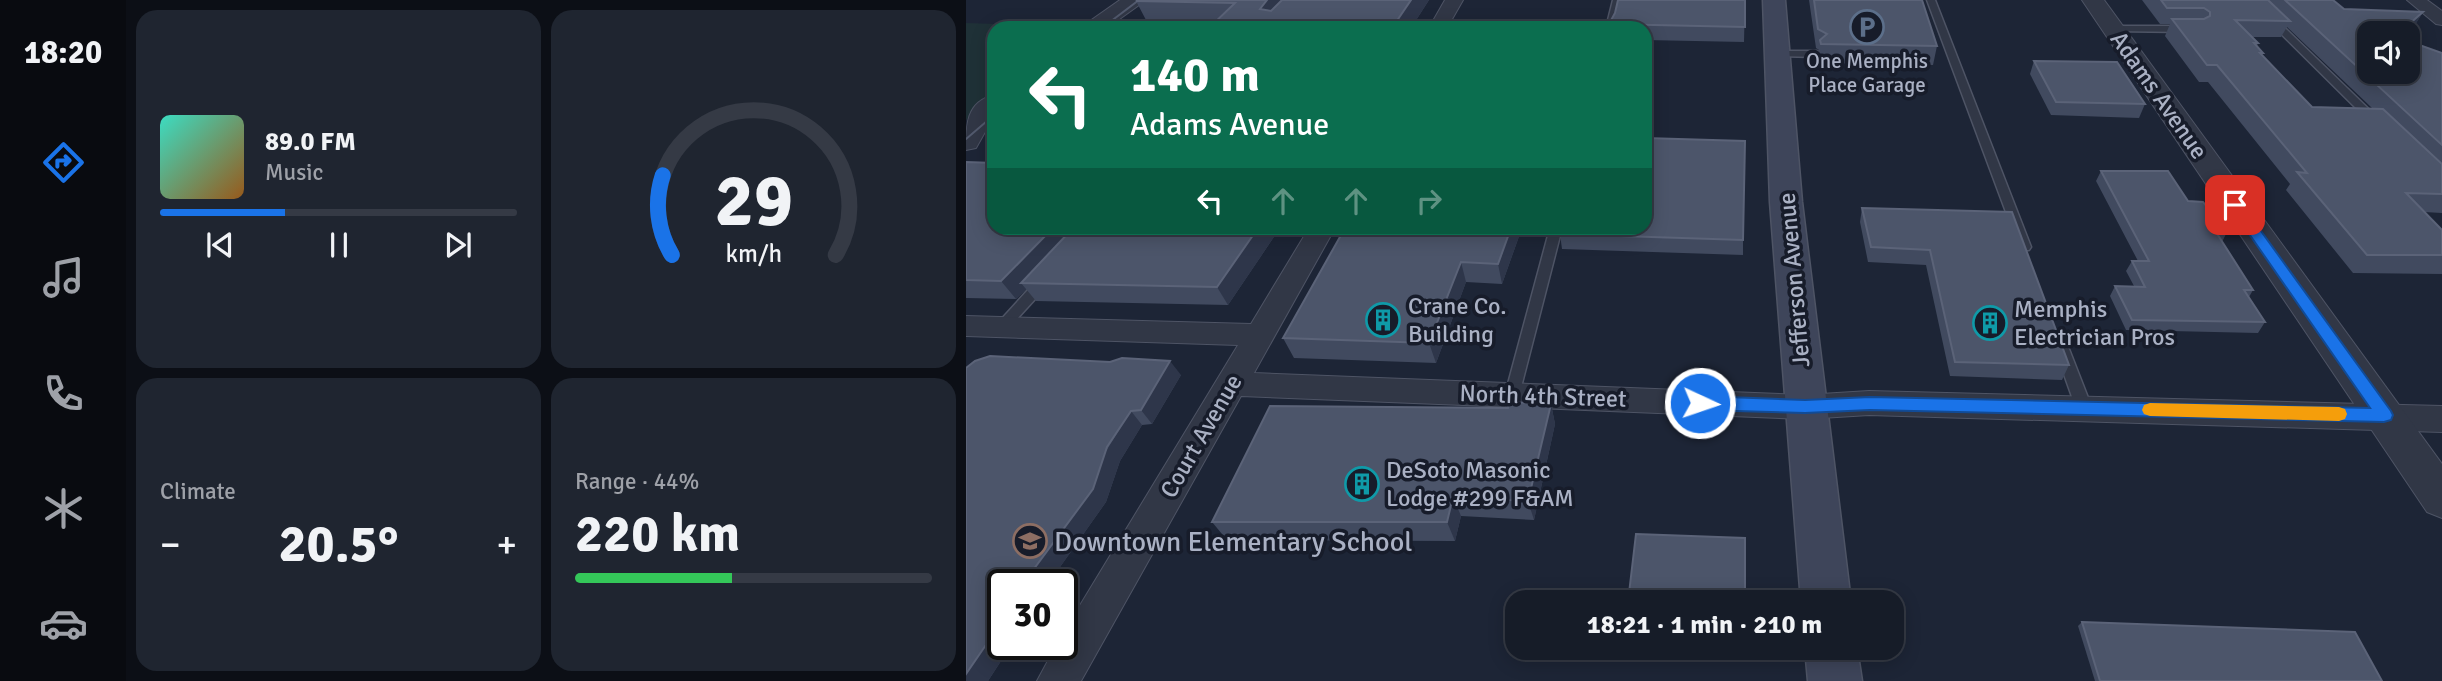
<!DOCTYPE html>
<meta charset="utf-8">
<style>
body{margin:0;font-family:Signika,sans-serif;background:#1f2530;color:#f1f3f6;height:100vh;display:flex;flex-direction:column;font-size:26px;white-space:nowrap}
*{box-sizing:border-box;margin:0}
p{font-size:23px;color:#9ea1a8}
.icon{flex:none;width:38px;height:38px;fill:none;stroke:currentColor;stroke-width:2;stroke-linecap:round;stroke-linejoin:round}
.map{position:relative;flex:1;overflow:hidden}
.side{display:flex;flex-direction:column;gap:10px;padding:10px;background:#0c0f16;width:840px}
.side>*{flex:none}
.guide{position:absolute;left:21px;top:21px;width:665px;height:214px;border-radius:21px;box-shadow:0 4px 18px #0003,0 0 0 2px #353a45;background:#0b6e4f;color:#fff;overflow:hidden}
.fabs{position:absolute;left:1391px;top:21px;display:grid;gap:14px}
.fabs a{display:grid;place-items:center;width:63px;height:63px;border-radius:14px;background:#161c28;box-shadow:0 4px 18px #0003,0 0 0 2px #353a45;font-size:35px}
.speed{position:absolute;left:21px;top:569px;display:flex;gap:14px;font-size:35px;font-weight:700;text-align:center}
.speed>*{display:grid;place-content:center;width:91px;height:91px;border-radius:50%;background:#161c28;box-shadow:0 4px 18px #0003,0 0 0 2px #353a45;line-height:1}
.speed .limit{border:4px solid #111;border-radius:10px;background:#fff;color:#111}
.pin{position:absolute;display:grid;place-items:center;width:60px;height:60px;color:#fff;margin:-30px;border-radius:14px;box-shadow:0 4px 10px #0006}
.me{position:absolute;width:77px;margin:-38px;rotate:93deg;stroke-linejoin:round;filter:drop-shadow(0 0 5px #0008)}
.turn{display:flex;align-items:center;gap:24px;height:147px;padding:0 28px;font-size:32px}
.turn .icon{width:91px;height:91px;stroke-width:2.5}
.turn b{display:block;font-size:49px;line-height:60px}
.lanes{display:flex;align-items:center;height:66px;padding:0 28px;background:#0003;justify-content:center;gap:35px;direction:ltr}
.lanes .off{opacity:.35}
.big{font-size:52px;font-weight:700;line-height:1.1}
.side .tile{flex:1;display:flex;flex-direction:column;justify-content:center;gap:10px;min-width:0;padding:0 24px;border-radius:21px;background:#1f2530}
.side .dial{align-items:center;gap:0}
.dial svg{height:182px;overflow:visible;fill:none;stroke:#353a45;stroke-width:7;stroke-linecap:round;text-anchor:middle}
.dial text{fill:#f1f3f6;stroke:none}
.song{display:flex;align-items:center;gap:21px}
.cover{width:84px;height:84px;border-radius:10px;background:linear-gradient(135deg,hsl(170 70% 55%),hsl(30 70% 35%))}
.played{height:7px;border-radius:4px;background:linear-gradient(90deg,#1a73e8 35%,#353a45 35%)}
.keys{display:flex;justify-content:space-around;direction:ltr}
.heat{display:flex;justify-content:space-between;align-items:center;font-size:38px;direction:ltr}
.charge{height:10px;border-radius:5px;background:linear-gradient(90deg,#34c759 44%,#353a45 0)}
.side .tiles{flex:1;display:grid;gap:10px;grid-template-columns:repeat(2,1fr)}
.trip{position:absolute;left:539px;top:590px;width:399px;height:70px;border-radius:21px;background:#161c28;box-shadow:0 4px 18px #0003,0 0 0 2px #353a45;font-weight:700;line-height:70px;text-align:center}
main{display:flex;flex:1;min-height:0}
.menu{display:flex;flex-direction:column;width:126px;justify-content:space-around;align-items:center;background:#090b10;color:#9ea1a8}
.menu .icon{width:49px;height:49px}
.menu .on{color:#1a73e8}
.menu b{font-size:32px;color:#f1f3f6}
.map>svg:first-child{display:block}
.green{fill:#1f3137}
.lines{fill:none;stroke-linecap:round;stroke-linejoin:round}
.service-casing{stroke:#4e5465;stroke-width:3}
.minor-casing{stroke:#4e5465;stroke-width:2}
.tertiary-casing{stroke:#4e5465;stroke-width:2}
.secondary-casing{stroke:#4e5465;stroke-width:3}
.service{fill:#313746;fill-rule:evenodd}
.minor{fill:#313746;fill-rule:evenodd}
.tertiary{fill:#313746;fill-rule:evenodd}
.secondary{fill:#3e455a;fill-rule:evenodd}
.tram{stroke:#525a6e;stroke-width:2}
.wall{fill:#414a5f;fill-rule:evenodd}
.shaded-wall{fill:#2e364a}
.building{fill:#4c556a;stroke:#5b6378;stroke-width:2}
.route{fill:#1a73e8;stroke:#114b97;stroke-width:2}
.slow{fill:#f59e0b}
.labels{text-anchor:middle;stroke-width:7;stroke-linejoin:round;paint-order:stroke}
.far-poi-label{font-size:21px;fill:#aab1c4;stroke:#171c2a}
.street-label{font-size:24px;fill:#aab1c4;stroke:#171c2a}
.poi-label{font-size:24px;fill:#aab1c4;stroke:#171c2a;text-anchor:start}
.near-poi-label{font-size:28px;fill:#aab1c4;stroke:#171c2a;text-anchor:start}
</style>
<main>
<nav class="menu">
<b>18:20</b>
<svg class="icon on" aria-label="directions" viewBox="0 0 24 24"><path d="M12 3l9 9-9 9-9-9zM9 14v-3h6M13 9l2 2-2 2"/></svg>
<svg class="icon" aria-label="music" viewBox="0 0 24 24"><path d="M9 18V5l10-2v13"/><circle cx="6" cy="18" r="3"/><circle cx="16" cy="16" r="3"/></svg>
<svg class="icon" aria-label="phone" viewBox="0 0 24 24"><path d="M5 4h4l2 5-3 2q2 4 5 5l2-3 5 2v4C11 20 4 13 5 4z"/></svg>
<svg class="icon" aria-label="climate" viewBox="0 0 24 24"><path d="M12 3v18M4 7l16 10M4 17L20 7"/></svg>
<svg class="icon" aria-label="car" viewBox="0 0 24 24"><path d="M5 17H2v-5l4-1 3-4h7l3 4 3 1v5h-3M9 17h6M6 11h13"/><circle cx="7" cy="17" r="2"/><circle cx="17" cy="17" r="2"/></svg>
</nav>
<section class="side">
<div class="tiles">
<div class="tile">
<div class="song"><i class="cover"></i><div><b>89.0 FM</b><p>Music</p></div></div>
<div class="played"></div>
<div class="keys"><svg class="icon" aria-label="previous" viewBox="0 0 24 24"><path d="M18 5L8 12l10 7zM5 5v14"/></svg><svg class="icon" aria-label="pause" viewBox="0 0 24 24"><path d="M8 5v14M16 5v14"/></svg><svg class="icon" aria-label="next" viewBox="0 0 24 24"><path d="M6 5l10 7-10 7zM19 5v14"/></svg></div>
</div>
<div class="tile dial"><svg viewBox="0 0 100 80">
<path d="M14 69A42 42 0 1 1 86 69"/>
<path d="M14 69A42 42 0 0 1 10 34" stroke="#1a73e8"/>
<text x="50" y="56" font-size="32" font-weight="700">29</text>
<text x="50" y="72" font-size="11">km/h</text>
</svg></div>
<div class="tile"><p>Climate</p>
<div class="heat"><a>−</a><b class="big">20.5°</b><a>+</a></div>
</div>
<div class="tile"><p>Range · 44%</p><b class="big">220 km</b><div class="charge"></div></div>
</div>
</section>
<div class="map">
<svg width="1476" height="681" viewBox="0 0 1476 681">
<rect width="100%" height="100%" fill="#1d2536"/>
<path class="green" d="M0 23 118 27 28 28V96L0 120Z"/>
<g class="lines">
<g class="service-casing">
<g id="service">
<path d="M647 0H655L648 28H640Z"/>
<path d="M961 0H969L1065 247 1063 250H1055L1053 247Z"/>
<path d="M1281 0H1290L1413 119V123H1405Z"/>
<path d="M1143 26H1222L1226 29 1222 32 1146 31 1143 30Z"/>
<path d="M808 51H851L856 54 851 57 811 56 806 53Z"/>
<path d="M584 228H596L553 395 551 399H541L539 395Z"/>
<path d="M76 279 83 283 81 286 41 330H31L29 327 31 324 71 280Z"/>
<path d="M1096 344 1103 349 1126 408 1123 412H1113L1110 408 1089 349Z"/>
</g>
</g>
<g class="minor-casing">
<g id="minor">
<path d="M479 0H497L481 28H463Z"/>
<path d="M1441 0H1461L1476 11V25L1470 24Z"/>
<path d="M343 228H369L288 373 839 395 903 391 1476 406V432L903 415 839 419 275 396 115 681H71L91 644H96V635L272 345 0 336V316L285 324Z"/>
</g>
</g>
<g class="tertiary-casing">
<g id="tertiary">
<path d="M154 0H180L141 28H114Z"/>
<path d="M1116 0H1138L1476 464V518L1461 512Z"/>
<path d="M28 95V116L10 148 0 150C0 125 0 102 28 95Z"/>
</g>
</g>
<g class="secondary-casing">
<g id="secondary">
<path d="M797 0H819L836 202 885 602H835L804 202Z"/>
<path d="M839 648H891L896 681H842Z"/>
</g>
</g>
<use href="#service" class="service"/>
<use href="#minor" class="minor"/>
<use href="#tertiary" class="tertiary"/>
<use href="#secondary" class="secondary"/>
<g class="tram">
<path d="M136 28 173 0"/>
<path d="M0 139 28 115"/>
</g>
</g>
<g class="wall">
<path d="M172 0H463L445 28H243L249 22 180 20 170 1Z"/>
<path d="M779 0 778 42 679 40V28H644L643 24 649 13Z"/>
<path d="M843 0H956L971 46 967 65 852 63 853 50 850 48Z"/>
<path d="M1176 0H1367L1378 9 1457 12 1447 28 1441 33H1404L1476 53V213L1458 212 1476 230V274L1387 273 1320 190 1324 184 1242 82H1233L1199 36 1204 24H1194ZM1321 27 1406 108 1346 107 1296 55 1297 53 1291 46 1292 43 1286 37H1315Z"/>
<path d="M1068 61 1179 104 1173 118 1085 115 1064 74Z"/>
<path d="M0 162 28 228H314L262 305 70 301 60 289 50 299 0 298Z"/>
<path d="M1135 171 1222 201 1261 232 1256 242 1287 290 1283 297 1299 322 1292 333 1160 330 1144 296 1149 286H1168L1160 271 1166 261H1172L1130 181Z"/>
<path d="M896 208 1046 212 1103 365 1096 380 984 376 960 265 902 262 894 222Z"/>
<path d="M379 228H556L536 284 500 282 470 363 328 358 317 338Z"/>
<path d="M594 234 777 240V255L596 249Z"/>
<path d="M0 368 215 375 186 424 176 425 154 461 140 502 82 584H37L46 644 22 681H0Z"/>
<path d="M585 404 589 424 568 520 495 516 489 541 261 540 246 522 542 408Z"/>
<path d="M1116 622 1416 681H1129L1112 626Z"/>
</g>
<g class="shaded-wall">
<path d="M301 0H326L301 28 294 9Z"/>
<path d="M445 0H463L445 28H426Z"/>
<path d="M1457 12 1447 28 1441 33H1433Z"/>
<path d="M87 228H117L55 283 60 289 50 299 35 281Z"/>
<path d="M292 228H314L262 305 251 287Z"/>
<path d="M545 228H556L536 284 532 264Z"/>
<path d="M495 262 500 282 470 363 463 343Z"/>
<path d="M204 361 215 375 186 424 175 410Z"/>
<path d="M585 404 589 424 568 520 562 501Z"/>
<path d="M165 411 176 425 154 461 140 502 82 584H61L62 577Z"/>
<path d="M487 497 495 516 489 541 481 522Z"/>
<path d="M37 620V644H46L22 681H0V674Z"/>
</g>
<g class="building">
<path d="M172 0H301L294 9 305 11 316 0H445L426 28H243L269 3 170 1Z"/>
<path d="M652 0H779V27L643 24 649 13Z"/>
<path d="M848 0H956L971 46 855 44 854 40 861 34 852 29Z"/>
<path d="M1195 0H1302L1324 21 1269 20 1292 43H1288L1297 53H1294L1346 107 1417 109 1476 164V194L1440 193 1476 230V255H1401L1331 172 1341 173 1251 65H1241L1206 19H1238L1244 16V12L1238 8H1201Z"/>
<path d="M1319 0H1367L1378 9 1457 12 1433 33H1404V72H1442V41L1476 53V145Z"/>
<path d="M1068 61 1151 62 1179 104 1090 102Z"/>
<path d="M679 138 779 141 777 240 594 234 596 228H679Z"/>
<path d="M0 162 28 163V228H87L35 281 0 280Z"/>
<path d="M1135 171H1202L1222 201 1237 202 1261 232H1250L1287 290H1278L1299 322 1166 320 1149 286 1179 287 1166 261H1183Z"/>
<path d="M896 208 1046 212 1103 365 989 362 964 250 905 247Z"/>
<path d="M107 228H292L251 287 55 283Z"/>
<path d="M379 228H545L532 264 495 262 463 343 317 338Z"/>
<path d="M24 356 144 362 156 358 204 361 175 410 165 411 141 447 127 489 62 577 66 578 61 584H37V620L0 674V368L9 361Z"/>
<path d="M543 402 585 404 562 501 487 497 481 522H246L304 406 542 408Z"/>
<path d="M670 534 779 538V602H662Z"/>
<path d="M1116 622 1389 632 1416 681H1134Z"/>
</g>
<path class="route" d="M1269 201 1274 202 1425 411 1427 415 1425 420 1418 422 904 410 839 413 734 410 728 408 726 403 728 398 734 396 839 400 904 397 1404 408 1263 205Z"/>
<path class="slow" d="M1184 403 1373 407 1379 409 1381 414 1379 419 1373 421 1184 416 1178 414 1176 410 1178 405Z"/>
<defs>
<g id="parking-ring" transform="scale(1.75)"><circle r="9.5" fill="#171c2a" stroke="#5c6f8a" stroke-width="1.5"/><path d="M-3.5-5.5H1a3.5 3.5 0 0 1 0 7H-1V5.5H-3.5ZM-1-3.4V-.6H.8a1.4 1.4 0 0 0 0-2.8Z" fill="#5c6f8a"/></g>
<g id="building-ring" transform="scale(1.75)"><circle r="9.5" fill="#171c2a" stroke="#0f9aa8" stroke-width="1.5"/><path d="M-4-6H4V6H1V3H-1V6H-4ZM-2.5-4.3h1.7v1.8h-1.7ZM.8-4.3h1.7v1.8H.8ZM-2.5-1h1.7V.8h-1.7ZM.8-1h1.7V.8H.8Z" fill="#0f9aa8"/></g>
<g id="school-ring" transform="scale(1.75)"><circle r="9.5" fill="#171c2a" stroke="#8d6e63" stroke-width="1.5"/><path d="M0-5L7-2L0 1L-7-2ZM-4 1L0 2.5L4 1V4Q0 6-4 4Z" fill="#8d6e63"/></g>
</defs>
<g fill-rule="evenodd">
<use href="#parking-ring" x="901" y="27"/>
<use href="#building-ring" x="417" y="320"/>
<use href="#building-ring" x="1024" y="323"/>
<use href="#building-ring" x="396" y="484"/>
<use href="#school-ring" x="64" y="541"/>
</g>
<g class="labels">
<g class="far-poi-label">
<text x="901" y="68">One Memphis<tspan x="901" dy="24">Place Garage</tspan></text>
</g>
<g class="street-label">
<text transform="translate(1193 95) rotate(55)" y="8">Adams Avenue</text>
<text transform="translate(828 280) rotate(-95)" y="8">Jefferson Avenue</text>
<text transform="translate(577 396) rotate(2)" y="8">North 4th Street</text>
<text transform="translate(235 436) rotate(-60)" y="8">Court Avenue</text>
</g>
<g class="poi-label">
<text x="442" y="314">Crane Co.<tspan x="442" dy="28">Building</tspan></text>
<text x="1048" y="317">Memphis<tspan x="1048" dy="28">Electrician Pros</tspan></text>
<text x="420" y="478">DeSoto Masonic<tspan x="420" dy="28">Lodge #299 F&amp;AM</tspan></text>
</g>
<g class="near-poi-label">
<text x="88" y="551">Downtown Elementary School</text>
</g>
</g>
</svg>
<div class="fabs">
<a><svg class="icon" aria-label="sound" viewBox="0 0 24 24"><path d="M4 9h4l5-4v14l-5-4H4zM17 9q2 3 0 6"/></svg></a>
</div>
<div class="speed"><div class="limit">30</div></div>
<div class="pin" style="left:1269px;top:205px;background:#d93025"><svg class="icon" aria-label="arrive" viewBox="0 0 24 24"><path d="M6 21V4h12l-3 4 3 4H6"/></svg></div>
<svg class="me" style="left:734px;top:403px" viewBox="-20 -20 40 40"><circle r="17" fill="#1a73e8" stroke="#fff" stroke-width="3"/><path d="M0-11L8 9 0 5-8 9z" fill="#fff"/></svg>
<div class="trip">18:21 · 1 min · 210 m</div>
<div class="guide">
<div class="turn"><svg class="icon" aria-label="left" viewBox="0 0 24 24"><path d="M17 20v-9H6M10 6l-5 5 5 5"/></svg><div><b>140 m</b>Adams Avenue</div></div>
<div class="lanes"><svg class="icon" aria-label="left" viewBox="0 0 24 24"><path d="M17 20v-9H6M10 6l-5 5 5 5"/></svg><svg class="icon off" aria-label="ahead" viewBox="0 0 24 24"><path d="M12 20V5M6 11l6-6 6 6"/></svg><svg class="icon off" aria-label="ahead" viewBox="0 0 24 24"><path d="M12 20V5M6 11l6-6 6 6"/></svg><svg class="icon off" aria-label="right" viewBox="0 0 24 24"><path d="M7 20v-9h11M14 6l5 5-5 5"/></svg></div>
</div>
</div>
</main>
